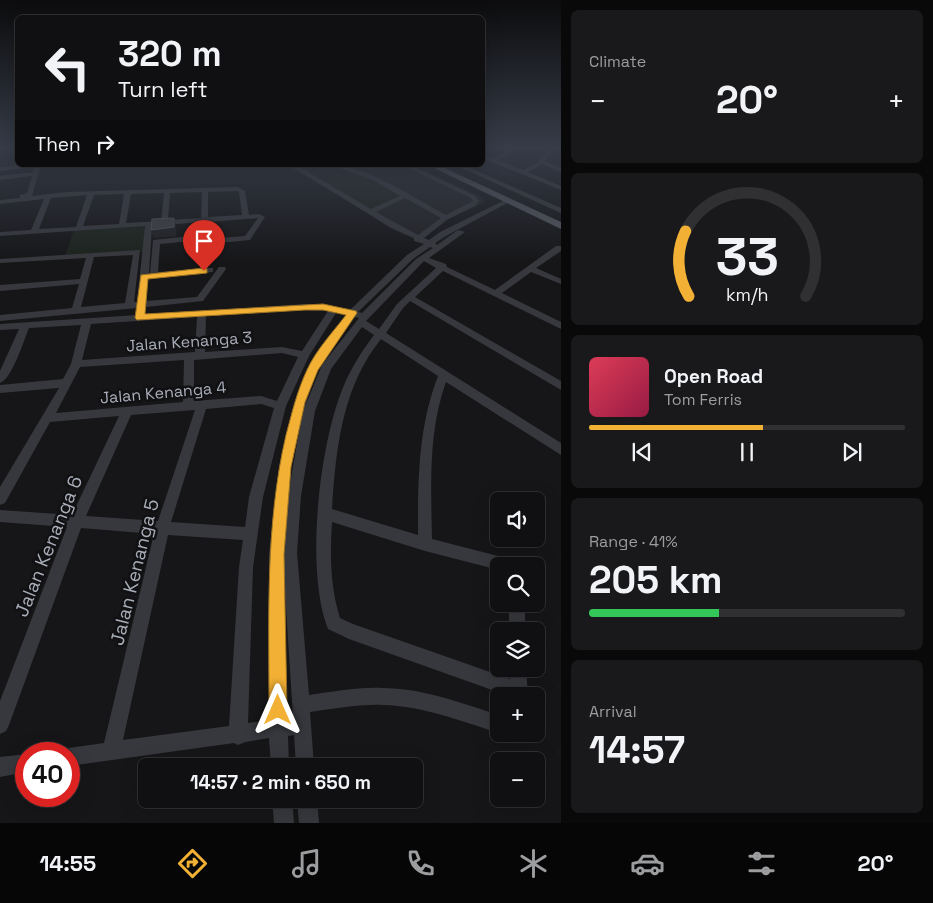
<!DOCTYPE html>
<meta charset="utf-8">
<style>
body{margin:0;font-family:"Space Grotesk",sans-serif;background:#19191b;color:#f1f3f6;height:100vh;display:flex;flex-direction:column;font-size:19px;white-space:nowrap}
*{box-sizing:border-box;margin:0}
p{font-size:16px;color:#9c9d9f}
.icon{flex:none;width:28px;height:28px;fill:none;stroke:currentColor;stroke-width:2;stroke-linecap:round;stroke-linejoin:round}
.map{position:relative;flex:1;overflow:hidden}
.sheet{display:flex;flex-direction:column;gap:10px;padding:10px;background:#09090a;width:372px}
.sheet>*{flex:none}
.top-card{position:absolute;left:15px;top:15px;width:470px;height:152px;border-radius:8px;box-shadow:0 5px 20px #0002,0 0 0 1px #303032;background:#101012;color:#f1f3f6;overflow:hidden}
.buttons{position:absolute;left:490px;top:492px;display:grid;gap:10px}
.buttons a{display:grid;place-items:center;width:55px;height:55px;border-radius:8px;background:#101012;box-shadow:0 5px 20px #0002,0 0 0 1px #303032;font-size:25px}
.speed{position:absolute;left:15px;top:742px;display:flex;gap:10px;font-size:25px;font-weight:700;text-align:center}
.speed>*{display:grid;place-content:center;width:65px;height:65px;border-radius:50%;background:#101012;box-shadow:0 5px 20px #0002,0 0 0 1px #303032;line-height:1}
.speed .limit{border:8px solid #d22;background:#fff;color:#111}
.pin{position:absolute;display:grid;place-items:center;width:42px;height:42px;color:#fff;margin:-51px -21px;border-radius:50% 50% 50% 0;rotate:-45deg;box-shadow:0 0 5px #0007}
.pin .icon{rotate:45deg}
.me{position:absolute;width:55px;margin:-28px;rotate:0deg;stroke-linejoin:round;filter:drop-shadow(0 0 4px #0008)}
.turn{display:flex;align-items:center;gap:18px;height:105px;padding:0 20px;font-size:22px}
.turn .icon{width:65px;height:65px;stroke-width:2.5}
.turn b{display:block;font-size:35px;line-height:42px}
.then{display:flex;align-items:center;height:48px;padding:0 20px;background:#0003;gap:10px;font-size:19px}
.big{font-size:38px;font-weight:700;line-height:1.1}
.sheet .card{flex:1;display:flex;flex-direction:column;justify-content:center;gap:8px;min-width:0;padding:0 18px;border-radius:8px;background:#19191b}
.sheet .dial{align-items:center;gap:0}
.dial svg{height:130px;overflow:visible;fill:none;stroke:#303032;stroke-width:7;stroke-linecap:round;text-anchor:middle}
.dial text{fill:#f1f3f6;stroke:none}
.song{display:flex;align-items:center;gap:15px}
.cover{width:60px;height:60px;border-radius:8px;background:linear-gradient(135deg,hsl(350 70% 55%),hsl(340 70% 35%))}
.played{height:5px;border-radius:2px;background:linear-gradient(90deg,#f2b134 55%,#303032 55%)}
.keys{display:flex;justify-content:space-around;direction:ltr}
.heat{display:flex;justify-content:space-between;align-items:center;font-size:28px;direction:ltr}
.charge{height:8px;border-radius:4px;background:linear-gradient(90deg,#34c759 41%,#303032 0)}
.trip{position:absolute;left:138px;top:758px;width:285px;height:50px;border-radius:8px;background:#101012;box-shadow:0 5px 20px #0002,0 0 0 1px #303032;font-weight:700;line-height:50px;text-align:center}
.menu{display:flex;height:80px;justify-content:space-around;align-items:center;background:#060607;color:#9c9d9f}
.menu .icon{width:35px;height:35px}
.menu .selected{color:#f2b134}
.menu b{font-size:22px;color:#f1f3f6}
main{display:flex;flex:1;min-height:0}
.map>svg:first-child{display:block}
.built{fill:#222225}
.green{fill:#1c231d}
.lines{fill:none;stroke-linecap:round;stroke-linejoin:round}
.minor{fill:#37383d;fill-rule:evenodd}
.major{fill:#53555c;fill-rule:evenodd}
.shaded-wall{fill:#212124}
.building{fill:#3f3f44;stroke:#4f5156}
.route{fill:#f2b134;stroke:#9d7322}
.labels{text-anchor:middle;stroke-width:5;stroke-linejoin:round;paint-order:stroke}
.street-label{font-size:16px;fill:#a8adb8;stroke:#111113}
.near-street-label{font-size:19px;fill:#a8adb8;stroke:#111113}
</style>
<main>
<div class="map">
<svg width="561" height="823" viewBox="0 0 561 823">
<rect width="100%" height="100%" fill="#161618"/>
<path class="built" d="M287 165H412L480 196 485 202 449 219 418 241 391 229 369 214Z"/>
<g class="green">
<path d="M296 165H329L373 180 401 196 371 210Z"/>
<path d="M148 224 146 252 65 256 74 230Z"/>
</g>
<g class="lines">
<g class="minor">
<path d="M510 147H517L508 155 497 160 523 170 536 164 551 147H557L544 161 561 168V172L542 164 528 172 561 186V190L482 158V154L492 158 504 153Z"/>
<path d="M19 165H30L40 168 32 196 67 192 238 187 245 191 249 215 259 214 265 217 250 240 208 244V268H213V272L148 278 146 301 197 297 219 267H225L226 269 203 301 146 307 144 313H138L137 308 0 321V315L72 308 79 284 0 291V285L80 279 86 258 0 263V259L140 250 134 302H137L145 226 0 236V232L31 230 44 199 0 204V200L20 198V195L27 193 32 176 0 180V176L33 172 34 169 26 168 0 171V167ZM237 191 239 192 242 215 208 217V192ZM202 192 201 218 168 220 170 193ZM164 193 161 221 126 223 131 194ZM124 194 119 224 83 226 94 195ZM87 195 76 227 39 229 51 198ZM258 218 245 236 208 239V222ZM201 222V235L153 240 150 273H149L152 226ZM201 240 200 269 158 272 160 244ZM133 255 125 303 81 307 94 257Z"/>
<path d="M289 165H296L371 209 400 196 373 180 331 165C366 165 416 199 446 215L473 201 471 198 402 165H410L475 196 479 201 475 206 448 219 424 238 429 240 440 232 505 200H509V202L446 236 435 243 437 245 458 230 465 232 429 258 446 264 447 267 495 290 556 246H561V251L536 268 561 279V284L531 272 502 293 561 322V329L443 271 415 297 561 381V390L410 301 403 308 386 333 561 443V455L446 382C428 432 431 486 432 539L502 557 511 561 513 566H499V570L425 551 332 522C330 555 330 586 340 618L353 624 510 679V669H526L528 696H509L349 639 328 629C305 571 319 448 342 390 350 370 361 352 374 335L362 327 331 369 315 411 301 496 297 553 309 695C333 692 357 687 382 688 422 688 461 703 499 715V733C461 721 423 706 383 705 359 704 334 709 310 712L314 766H296L294 735 288 736 289 766H271L269 738 245 742 238 745 234 743 69 766V754H61L62 750 69 748 104 743 154 534 81 528 9 725 6 731 0 734V701L67 527 0 522V510L72 515 119 416 50 422 5 503 0 505V487L59 388 0 393V385L63 379 71 364 81 325 29 328C24 340 12 379 0 383V371L19 329 0 330V324L305 304H323L350 310 407 255 424 244 414 241V238L390 227ZM405 198 441 218 418 235 376 212ZM430 247 433 248 416 259 362 313 358 312 413 259ZM424 261 436 268 397 304 379 329 366 321ZM305 310 328 311 302 351 282 347 205 352 206 316ZM336 313 346 315 307 369 294 403 279 467 269 554V720L248 723 253 567 263 497 286 406 309 356ZM197 317 195 352 82 360 91 324ZM354 317 359 318 322 365 304 409 317 370ZM381 339 438 376C418 428 418 480 418 535L332 509C335 460 340 405 366 361 370 353 376 346 381 339ZM282 353 298 357 277 401 261 396 194 401V360ZM184 360 183 402 56 413 80 367ZM261 404 274 408 249 497 245 527 171 522 206 409ZM195 410 158 521 86 516 131 415ZM301 421 290 484 291 467ZM168 535 243 540 239 567 229 726 123 740ZM283 562 293 717 287 718Z"/>
<path d="M455 165H463L561 208V213Z"/>
<rect x="509" y="604" width="16" height="27"/>
<path d="M536 727 540 734 537 740 531 743 522 740 519 734H536Z"/>
<path d="M27 754 26 772 0 777V757Z"/>
<path d="M272 799H292L294 823H274Z"/>
<path d="M297 799H317L319 823H299Z"/>
</g>
<path class="major" d="M428 165H438L561 222V229Z"/>
</g>
<path class="shaded-wall" d="M174 218 176 226V236L153 238 151 230Z"/>
<path class="building" d="M174 218V227L151 230 152 219Z"/>
<linearGradient id="sky" x2="0" y2="1"><stop stop-color="#0c0c0d"/><stop offset="0.56" stop-color="#363c48"/><stop offset="1" stop-color="#363c48" stop-opacity="0"/></linearGradient>
<rect width="561" height="263" fill="url(#sky)"/>
<path class="route" d="M204 268 207 269V273L148 279 145 314 323 304 356 311 357 313 318 370 305 402 291 467 284 554 287 710 284 716 278 719 271 716 269 710C269 618 265 525 286 435 292 413 297 391 307 370 316 350 333 332 346 315L323 310H305L137 320 135 318 141 275Z"/>
<g class="labels">
<g class="street-label">
<text transform="translate(189 341) rotate(-4)" y="6">Jalan Kenanga 3</text>
<text transform="translate(163 392) rotate(-5)" y="6">Jalan Kenanga 4</text>
</g>
<g class="near-street-label">
<text transform="translate(48 546) rotate(-68)" y="7">Jalan Kenanga 6</text>
<text transform="translate(134 572) rotate(-76)" y="7">Jalan Kenanga 5</text>
</g>
</g>
</svg>
<div class="buttons">
<a><svg class="icon" aria-label="sound" viewBox="0 0 24 24"><path d="M4 9h4l5-4v14l-5-4H4zM17 9q2 3 0 6"/></svg></a>
<a><svg class="icon" aria-label="search" viewBox="0 0 24 24"><circle cx="10" cy="10" r="6"/><path d="M15 15l6 6"/></svg></a>
<a><svg class="icon" aria-label="layers" viewBox="0 0 24 24"><path d="M12 4l9 5-9 5-9-5zM3 14l9 5 9-5"/></svg></a>
<a>+</a>
<a>−</a>
</div>
<div class="speed"><div class="limit">40</div></div>
<div class="pin" style="left:204px;top:271px;background:#d93025"><svg class="icon" aria-label="arrive" viewBox="0 0 24 24"><path d="M6 21V4h12l-3 4 3 4H6"/></svg></div>
<svg class="me" style="left:278px;top:710px" viewBox="-20 -20 40 40"><path d="M0-17L14 15 0 8-14 15z" fill="#f2b134" stroke="#fff" stroke-width="4"/></svg>
<div class="trip">14:57 · 2 min · 650 m</div>
<div class="top-card">
<div class="turn"><svg class="icon" aria-label="left" viewBox="0 0 24 24"><path d="M17 20v-9H6M10 6l-5 5 5 5"/></svg><div><b>320 m</b>Turn left</div></div>
<div class="then">Then<svg class="icon" aria-label="right" viewBox="0 0 24 24"><path d="M7 20v-9h11M14 6l5 5-5 5"/></svg></div>
</div>
</div>
<section class="sheet">
<div class="card"><p>Climate</p>
<div class="heat"><a>−</a><b class="big">20°</b><a>+</a></div>
</div>
<div class="card dial"><svg viewBox="0 0 100 80">
<path d="M14 69A42 42 0 1 1 86 69"/>
<path d="M14 69A42 42 0 0 1 12 29" stroke="#f2b134"/>
<text x="50" y="56" font-size="32" font-weight="700">33</text>
<text x="50" y="72" font-size="11">km/h</text>
</svg></div>
<div class="card">
<div class="song"><i class="cover"></i><div><b>Open Road</b><p>Tom Ferris</p></div></div>
<div class="played"></div>
<div class="keys"><svg class="icon" aria-label="previous" viewBox="0 0 24 24"><path d="M18 5L8 12l10 7zM5 5v14"/></svg><svg class="icon" aria-label="pause" viewBox="0 0 24 24"><path d="M8 5v14M16 5v14"/></svg><svg class="icon" aria-label="next" viewBox="0 0 24 24"><path d="M6 5l10 7-10 7zM19 5v14"/></svg></div>
</div>
<div class="card"><p>Range · 41%</p><b class="big">205 km</b><div class="charge"></div></div>
<div class="card"><p>Arrival</p><b class="big">14:57</b></div>
</section>
</main>
<nav class="menu">
<b>14:55</b>
<svg class="icon selected" aria-label="directions" viewBox="0 0 24 24"><path d="M12 3l9 9-9 9-9-9zM9 14v-3h6M13 9l2 2-2 2"/></svg>
<svg class="icon" aria-label="music" viewBox="0 0 24 24"><path d="M9 18V5l10-2v13"/><circle cx="6" cy="18" r="3"/><circle cx="16" cy="16" r="3"/></svg>
<svg class="icon" aria-label="phone" viewBox="0 0 24 24"><path d="M5 4h4l2 5-3 2q2 4 5 5l2-3 5 2v4C11 20 4 13 5 4z"/></svg>
<svg class="icon" aria-label="climate" viewBox="0 0 24 24"><path d="M12 3v18M4 7l16 10M4 17L20 7"/></svg>
<svg class="icon" aria-label="car" viewBox="0 0 24 24"><path d="M5 17H2v-5l4-1 3-4h7l3 4 3 1v5h-3M9 17h6M6 11h13"/><circle cx="7" cy="17" r="2"/><circle cx="17" cy="17" r="2"/></svg>
<svg class="icon" aria-label="filters" viewBox="0 0 24 24"><path d="M4 7h16M4 17h16"/><circle cx="9" cy="7" r="2"/><circle cx="15" cy="17" r="2"/></svg>
<b>20°</b>
</nav>
